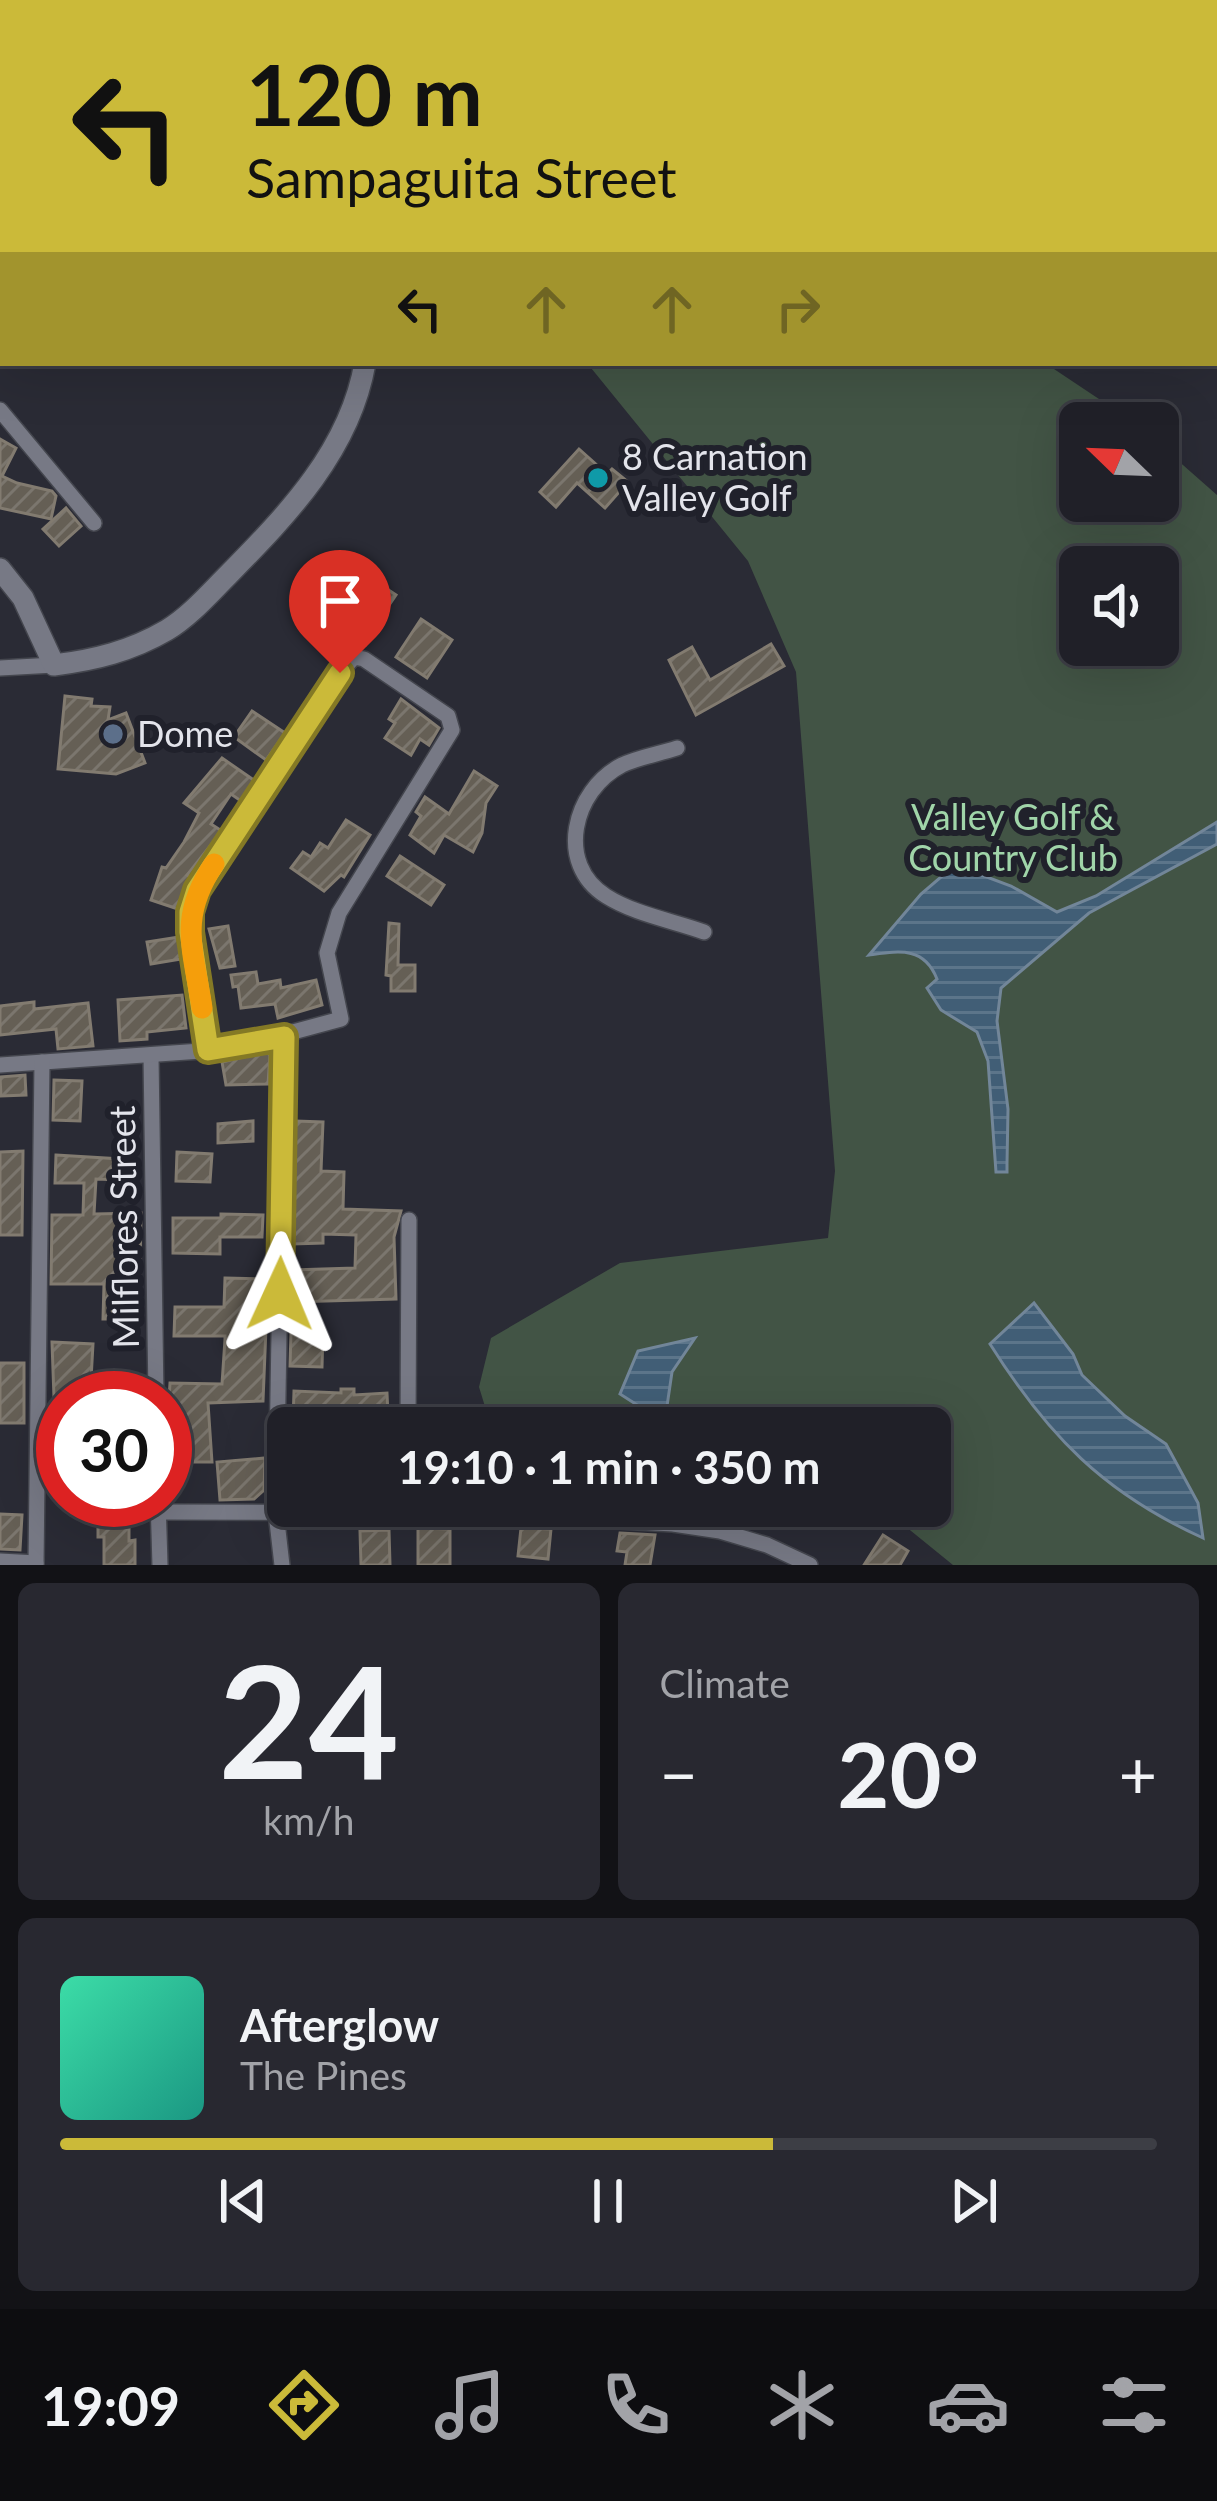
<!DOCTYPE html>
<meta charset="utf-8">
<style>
body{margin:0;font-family:Lato,sans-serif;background:#282830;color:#f1f3f6;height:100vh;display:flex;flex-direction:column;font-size:45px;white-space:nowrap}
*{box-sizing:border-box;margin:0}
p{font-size:39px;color:#a2a3a8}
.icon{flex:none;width:66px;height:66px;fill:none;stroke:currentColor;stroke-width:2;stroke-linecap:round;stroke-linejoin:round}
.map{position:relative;height:1565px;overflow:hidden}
.sheet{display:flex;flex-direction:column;gap:18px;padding:18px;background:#121216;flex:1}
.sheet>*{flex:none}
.top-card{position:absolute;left:0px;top:0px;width:1218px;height:366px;box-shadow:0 12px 48px #0002,0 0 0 3px #3d3e45;background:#cbba39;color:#111;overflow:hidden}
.needle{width:78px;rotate:293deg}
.buttons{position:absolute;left:1059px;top:402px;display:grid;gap:24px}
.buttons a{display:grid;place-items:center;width:120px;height:120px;border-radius:18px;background:#202028;box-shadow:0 12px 48px #0002,0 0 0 3px #3d3e45;font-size:60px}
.speed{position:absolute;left:36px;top:1371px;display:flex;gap:24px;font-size:60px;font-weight:700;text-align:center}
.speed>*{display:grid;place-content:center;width:156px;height:156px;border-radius:50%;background:#202028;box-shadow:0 12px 48px #0002,0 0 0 3px #3d3e45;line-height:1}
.speed .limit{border:18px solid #d22;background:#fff;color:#111}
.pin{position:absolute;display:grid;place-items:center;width:102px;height:102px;color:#fff;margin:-123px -51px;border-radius:50% 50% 50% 0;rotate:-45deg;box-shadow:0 0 12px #0007}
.pin .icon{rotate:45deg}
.me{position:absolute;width:132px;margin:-66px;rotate:1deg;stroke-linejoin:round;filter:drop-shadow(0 0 9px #0008)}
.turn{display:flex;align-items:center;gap:42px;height:252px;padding:0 48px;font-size:54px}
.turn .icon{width:156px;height:156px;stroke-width:2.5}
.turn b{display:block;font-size:84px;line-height:102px}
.lanes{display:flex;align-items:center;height:114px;padding:0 48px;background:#0003;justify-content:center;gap:60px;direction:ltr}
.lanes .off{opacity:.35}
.big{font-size:90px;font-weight:700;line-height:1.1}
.sheet .card{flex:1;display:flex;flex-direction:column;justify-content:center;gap:18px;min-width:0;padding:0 42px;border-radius:18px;background:#282830}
.sheet .dial{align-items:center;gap:0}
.dial b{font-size:156px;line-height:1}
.song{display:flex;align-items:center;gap:36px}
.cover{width:144px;height:144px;border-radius:18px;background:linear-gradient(135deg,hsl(160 70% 55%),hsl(170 70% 35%))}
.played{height:12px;border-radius:6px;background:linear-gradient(90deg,#cbba39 65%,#3d3e45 65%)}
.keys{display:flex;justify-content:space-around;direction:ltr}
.heat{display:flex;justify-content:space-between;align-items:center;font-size:66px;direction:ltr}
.sheet .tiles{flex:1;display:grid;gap:18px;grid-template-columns:1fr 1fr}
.card:last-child{grid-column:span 2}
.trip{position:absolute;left:267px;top:1407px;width:684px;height:120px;border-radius:18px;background:#202028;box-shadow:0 12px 48px #0002,0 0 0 3px #3d3e45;font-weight:700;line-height:120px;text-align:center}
.dock{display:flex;height:192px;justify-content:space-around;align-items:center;background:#0d0d10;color:#a2a3a8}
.dock .icon{width:84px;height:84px}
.dock .current{color:#cbba39}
.dock b{font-size:54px;color:#f1f3f6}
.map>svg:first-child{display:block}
.green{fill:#425445;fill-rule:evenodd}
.water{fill:url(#water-rules);stroke:#728699;stroke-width:3}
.building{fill:url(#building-hatch);stroke:#827b70;stroke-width:3}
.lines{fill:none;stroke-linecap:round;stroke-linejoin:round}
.minor-casing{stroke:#44464e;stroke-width:18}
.tertiary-casing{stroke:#44464e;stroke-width:24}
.minor{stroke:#777985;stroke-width:15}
.tertiary{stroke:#777985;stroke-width:21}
.route-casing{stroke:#847925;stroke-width:30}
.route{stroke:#cbba39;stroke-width:21}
.slow{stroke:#f59e0b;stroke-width:21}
.culture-dot{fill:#0f9aa8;stroke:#20212b;stroke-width:4.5}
.service-dot{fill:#5c6f8a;stroke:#20212b;stroke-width:4.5}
.labels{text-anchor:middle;stroke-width:12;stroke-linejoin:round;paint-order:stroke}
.poi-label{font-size:36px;fill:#e3e4eb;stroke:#20212b;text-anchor:start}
.park-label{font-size:36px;fill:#a0d5a9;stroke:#20212b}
.street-label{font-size:36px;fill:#e3e4eb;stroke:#20212b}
</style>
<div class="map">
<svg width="1217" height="1565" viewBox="0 0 1217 1565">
<defs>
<pattern id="water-rules" width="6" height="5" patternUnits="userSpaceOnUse" patternTransform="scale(3)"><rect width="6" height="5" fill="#415e76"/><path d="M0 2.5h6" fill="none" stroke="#5c758a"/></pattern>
<pattern id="building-hatch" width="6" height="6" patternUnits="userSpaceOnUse" patternTransform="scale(3)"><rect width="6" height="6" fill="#655f55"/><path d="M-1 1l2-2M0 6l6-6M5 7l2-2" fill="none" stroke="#7b766e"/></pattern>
</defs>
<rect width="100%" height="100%" fill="#2a2b35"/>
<path class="green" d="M587 363H1045L1135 423H1080V501H1158V443L1217 495V1565H953L900 1522 871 1506H930V1428L491 1426 479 1387 491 1338 620 1263 828 1238 835 1171 796 672 748 561ZM1080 567H1158V645H1080Z"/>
<g class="water">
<path d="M1217 822V844L1089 913 1001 988 997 1021 1008 1109 1007 1164V1172H996L988 1061 977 1032 941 1010 927 988 937 979C924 946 899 951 869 955L921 894 955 865 1011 886 1057 912 1096 896Z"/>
<path d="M1034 1303 1073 1354 1082 1375 1125 1416 1166 1444 1198 1503 1203 1538C1104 1493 1048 1436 990 1344Z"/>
<path d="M695 1338 672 1372 666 1413 642 1408 620 1394 638 1351Z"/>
</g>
<g class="building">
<path d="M0 439 16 448 2 476 17 483 52 491 56 496 51 519 0 508Z"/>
<path d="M579 449 607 474 612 469 628 482 605 508 577 483 556 507 540 492Z"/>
<path d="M66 508 81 526 59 546 43 529Z"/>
<path d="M378 583 396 595 377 623 364 614 365 645 350 646 348 607 361 588 370 595Z"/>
<path d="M421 619 452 640 427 678 396 657Z"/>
<path d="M771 644 784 666 696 715 669 660 692 647 710 680Z"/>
<path d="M65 696 92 699 91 706 110 707 108 720 126 713 145 763 116 774 58 769Z"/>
<path d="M401 699 439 728 429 745 420 739 411 755 385 738 395 723 389 719Z"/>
<path d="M252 711 285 733 266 760 234 737Z"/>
<path d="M222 758 255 781 241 801 231 794 211 824 222 831 187 875 192 877 181 910 151 900 162 867 166 868 184 842 199 813 184 803Z"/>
<path d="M474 771 497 786 486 803 482 833 473 852 444 835 434 853 410 835 421 816 416 812 425 797 449 814Z"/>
<path d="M346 820 370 835 344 877 341 875 324 891 291 868 303 852 311 857 320 843 328 848Z"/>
<path d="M400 856 444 885 431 905 387 876Z"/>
<path d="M389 923 399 924 398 965H415V991H391V976L386 975Z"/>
<path d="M228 926 235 966 220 968 209 929Z"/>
<path d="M179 937 181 959 151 964 147 942Z"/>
<path d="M256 972 258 984 280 980 281 988 316 980 322 1005 278 1018 275 1004 241 1008 238 986 233 987 231 975Z"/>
<path d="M182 995 186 1028 147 1032V1039L120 1041 118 1000Z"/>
<path d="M34 1002V1009L88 1003 93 1046 58 1049 56 1029 0 1035V1006Z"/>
<path d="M266 1052 270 1055 268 1084 226 1085 222 1062Z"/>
<path d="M25 1075 26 1095 1 1096 0 1077Z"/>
<path d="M54 1080 82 1081 80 1121 53 1120Z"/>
<path d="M253 1121V1141L218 1143V1124Z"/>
<path d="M295 1121 323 1122 321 1171 344 1172 343 1209 401 1211 394 1237 396 1299 292 1302V1270L355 1268 356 1235 323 1234V1243L293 1244Z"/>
<path d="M23 1151 22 1235H0V1152Z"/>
<path d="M177 1152 212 1154 210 1182 176 1181Z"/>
<path d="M56 1155 121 1159V1180L96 1179 94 1214 141 1213 139 1319H103L104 1284H51L52 1215H83L84 1183H55Z"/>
<path d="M221 1214 263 1215 262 1237H220V1254L173 1253V1218H221Z"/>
<path d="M225 1278 268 1279 263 1401 208 1403 212 1462H165L170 1383 222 1384 225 1339V1336H174L175 1307H224Z"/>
<path d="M291 1332H323L322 1367 290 1366Z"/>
<path d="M52 1342 93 1344 90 1398H54Z"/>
<rect x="0" y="1363" width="24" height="60"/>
<path d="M341 1389H354V1395L387 1393 388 1415H382V1428H363V1422L293 1421 294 1391 341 1393Z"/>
<path d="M50 1418 63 1420V1483L49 1482Z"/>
<path d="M265 1458 264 1490 254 1499 220 1500 217 1462Z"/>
<path d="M108 1500H129V1541L135 1540V1565H104V1537H98V1511L108 1512Z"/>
<path d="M0 1514 22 1515 20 1550 0 1549Z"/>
<path d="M418 1528 450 1529V1565H418Z"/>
<path d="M521 1528 551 1529 548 1559 518 1556Z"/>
<path d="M389 1530 390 1565H361L360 1531Z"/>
<path d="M620 1533 655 1535 650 1565H625L627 1552 617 1551Z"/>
<path d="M883 1535 908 1551 900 1565H864Z"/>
</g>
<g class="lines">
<g class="minor-casing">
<g id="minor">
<path d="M975 0 978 3"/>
<path d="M305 3 314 0"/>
<path d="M0 87 3 89"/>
<path d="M1215 120H1217"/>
<path d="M0 410 94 523"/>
<path d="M0 668 54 665"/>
<path d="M677 748C659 754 639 757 622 765 573 790 555 864 606 896 634 914 674 921 704 932"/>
<path d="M151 1056 156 1398"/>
<path d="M0 1065 230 1049 341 1019 327 953 339 913 452 730 448 716 364 659 354 657 340 673 197 890C182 940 201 999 208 1050"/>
<path d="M408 1428 409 1220"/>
<path d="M158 1500 160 1565"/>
<path d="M158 1512 477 1513 673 1524 720 1531 767 1545 810 1565"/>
<path d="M0 1561 36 1563"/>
<path d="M36 1565 42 1062"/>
<path d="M282 1565 276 1513 284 1037"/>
</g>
</g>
<g class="tertiary-casing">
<g id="tertiary">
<path d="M328 0 329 3"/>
<path d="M556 0 572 3"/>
<path d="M1215 322 1217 323"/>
<path d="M0 569 23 598 54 665C95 660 131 651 167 630 190 616 209 594 228 575 288 514 350 450 365 363"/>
</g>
</g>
<use href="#minor" class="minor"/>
<use href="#tertiary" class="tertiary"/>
</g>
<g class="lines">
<g class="route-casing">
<path id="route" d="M280 1294 284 1037 208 1050 190 932V912L197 890 340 673"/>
</g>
<use href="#route" class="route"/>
<path class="slow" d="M202 1008C193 948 178 918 214 864"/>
</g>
<circle class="culture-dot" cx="598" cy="478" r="12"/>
<circle class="service-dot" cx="113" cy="734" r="12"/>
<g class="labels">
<g class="poi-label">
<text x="622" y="470">8 Carnation<tspan x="622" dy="41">Valley Golf</tspan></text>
<text x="137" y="747">Dome</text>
</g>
<g class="park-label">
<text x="1013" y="830">Valley Golf &amp;<tspan x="1013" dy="41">Country Club</tspan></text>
</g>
<g class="street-label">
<text transform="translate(124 1227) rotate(-91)" y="13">Milflores Street</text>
</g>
</g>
</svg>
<div class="buttons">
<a><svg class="needle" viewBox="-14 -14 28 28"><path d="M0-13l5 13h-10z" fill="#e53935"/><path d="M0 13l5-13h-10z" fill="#a2a3a8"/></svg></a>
<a><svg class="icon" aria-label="sound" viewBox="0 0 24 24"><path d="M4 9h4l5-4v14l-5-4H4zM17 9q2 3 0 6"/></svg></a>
</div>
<div class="speed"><div class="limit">30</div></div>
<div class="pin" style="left:340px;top:673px;background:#d93025"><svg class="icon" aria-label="arrive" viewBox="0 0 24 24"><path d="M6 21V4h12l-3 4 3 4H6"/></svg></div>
<svg class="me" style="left:280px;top:1294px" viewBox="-20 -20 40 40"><path d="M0-17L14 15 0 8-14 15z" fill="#cbba39" stroke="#fff" stroke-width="4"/></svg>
<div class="trip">19:10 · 1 min · 350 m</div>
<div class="top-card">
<div class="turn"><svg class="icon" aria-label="left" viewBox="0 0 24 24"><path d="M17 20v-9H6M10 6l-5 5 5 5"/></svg><div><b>120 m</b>Sampaguita Street</div></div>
<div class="lanes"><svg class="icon" aria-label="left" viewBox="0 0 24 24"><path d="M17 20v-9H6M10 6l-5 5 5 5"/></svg><svg class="icon off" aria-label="ahead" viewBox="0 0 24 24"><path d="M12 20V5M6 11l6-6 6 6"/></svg><svg class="icon off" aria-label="ahead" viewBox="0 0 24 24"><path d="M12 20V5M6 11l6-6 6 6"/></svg><svg class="icon off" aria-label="right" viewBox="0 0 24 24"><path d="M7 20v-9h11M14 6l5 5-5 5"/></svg></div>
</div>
</div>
<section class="sheet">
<div class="tiles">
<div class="card dial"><b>24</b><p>km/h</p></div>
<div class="card"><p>Climate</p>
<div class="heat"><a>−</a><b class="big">20°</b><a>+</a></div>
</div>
<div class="card">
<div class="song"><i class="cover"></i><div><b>Afterglow</b><p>The Pines</p></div></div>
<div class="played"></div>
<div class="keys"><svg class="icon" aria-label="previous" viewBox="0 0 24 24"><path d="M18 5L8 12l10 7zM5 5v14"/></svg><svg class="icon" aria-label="pause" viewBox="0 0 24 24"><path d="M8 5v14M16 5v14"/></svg><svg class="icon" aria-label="next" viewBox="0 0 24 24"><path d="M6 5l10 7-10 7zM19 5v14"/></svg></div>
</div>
</div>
</section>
<nav class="dock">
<b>19:09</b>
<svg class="icon current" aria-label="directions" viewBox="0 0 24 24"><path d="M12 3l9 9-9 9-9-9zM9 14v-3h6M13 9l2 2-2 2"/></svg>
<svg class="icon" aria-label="music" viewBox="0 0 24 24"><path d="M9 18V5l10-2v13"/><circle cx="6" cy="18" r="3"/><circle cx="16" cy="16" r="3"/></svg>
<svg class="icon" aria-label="phone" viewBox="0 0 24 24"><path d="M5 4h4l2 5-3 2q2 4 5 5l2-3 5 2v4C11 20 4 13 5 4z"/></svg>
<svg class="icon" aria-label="climate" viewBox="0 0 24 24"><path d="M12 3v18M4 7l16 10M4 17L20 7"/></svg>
<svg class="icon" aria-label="car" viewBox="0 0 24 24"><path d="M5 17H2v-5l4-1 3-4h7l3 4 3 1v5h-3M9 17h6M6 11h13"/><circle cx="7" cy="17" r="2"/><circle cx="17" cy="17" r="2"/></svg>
<svg class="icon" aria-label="filters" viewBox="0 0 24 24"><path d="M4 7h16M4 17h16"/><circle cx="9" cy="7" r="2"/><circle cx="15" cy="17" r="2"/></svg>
</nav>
